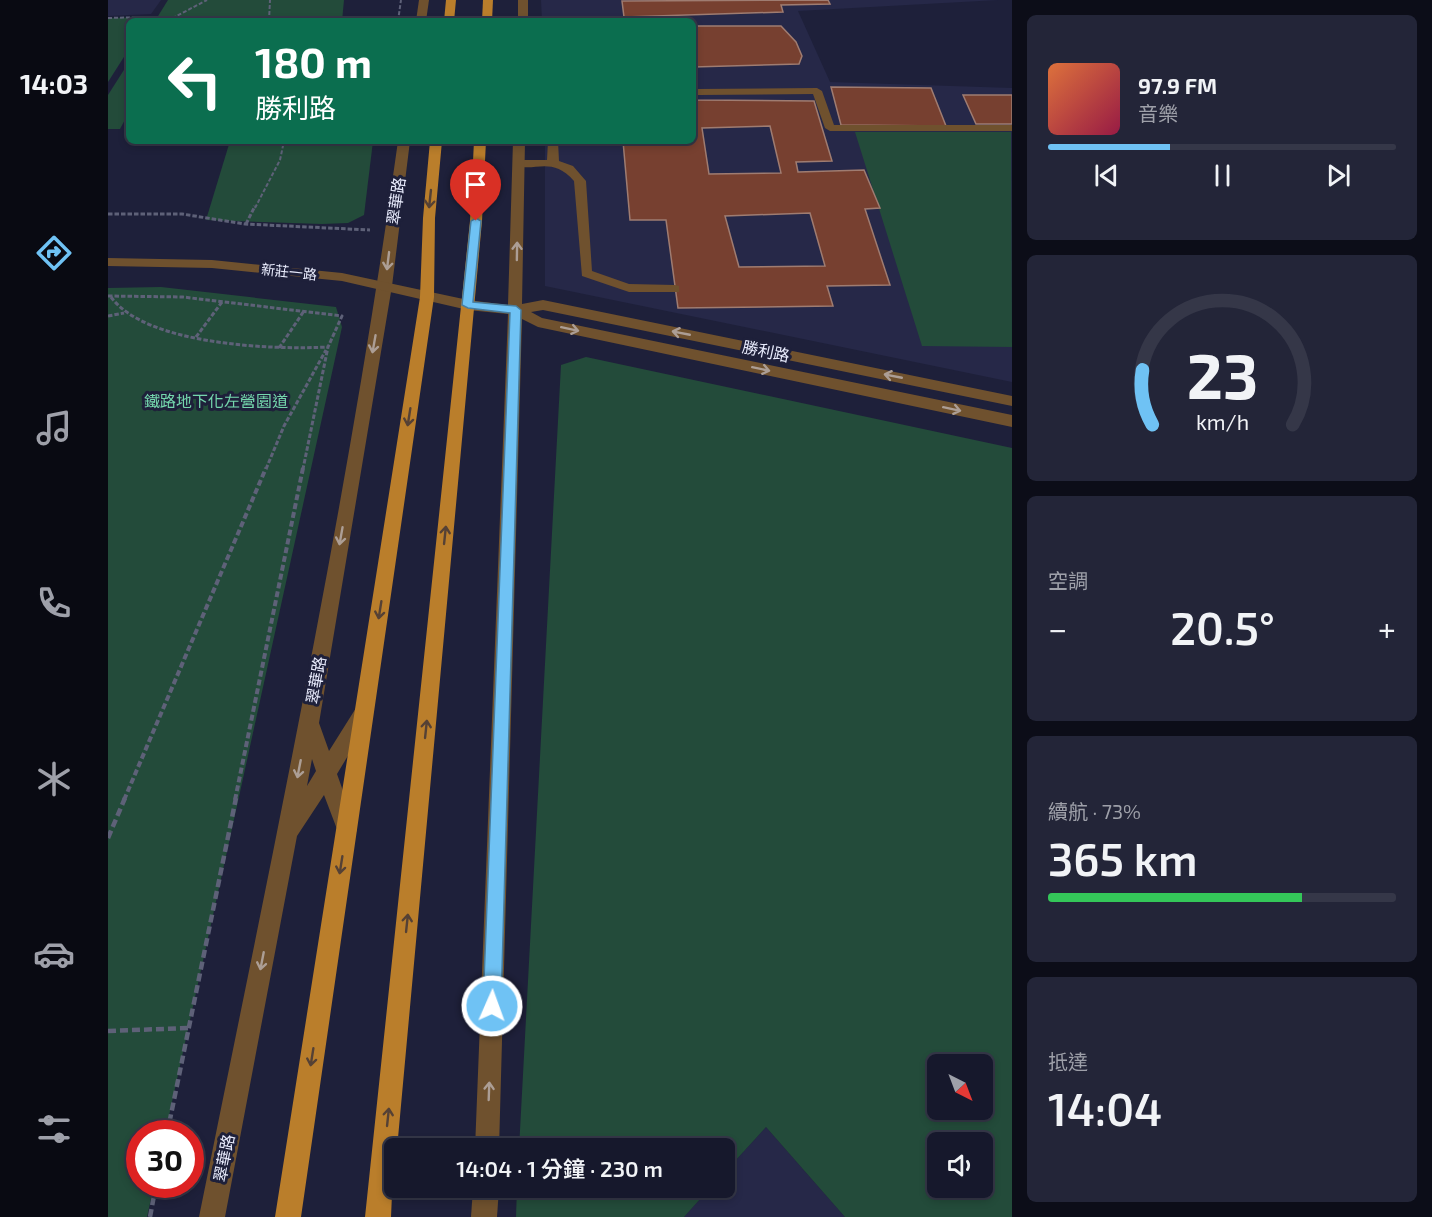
<!DOCTYPE html>
<html lang="zh-TW">
<meta charset="utf-8">
<style>
body{margin:0;font-family:"Exo 2","Noto Sans TC",sans-serif;background:#232538;color:#f1f3f6;height:100vh;display:flex;flex-direction:column;font-size:22px;white-space:nowrap}
*{box-sizing:border-box;margin:0}
p{font-size:20px;color:#9ea0a9}
.icon{flex:none;width:33px;height:33px;fill:none;stroke:currentColor;stroke-width:2;stroke-linecap:round;stroke-linejoin:round}
.map{position:relative;flex:1;overflow:hidden}
.drawer{display:flex;flex-direction:column;gap:15px;padding:15px;background:#0c0d18;width:420px}
.drawer>*{flex:none}
.guide{position:absolute;left:18px;top:18px;width:570px;height:126px;border-radius:9px;box-shadow:0 3px 9px #0003,0 0 0 2px #353748;background:#0b6e4f;color:#fff;overflow:hidden}
.needle{width:39px;rotate:138deg}
.fabs{position:absolute;left:819px;top:1054px;display:grid;gap:12px}
.fabs a{display:grid;place-items:center;width:66px;height:66px;border-radius:9px;background:#16182c;box-shadow:0 3px 9px #0003,0 0 0 2px #353748;font-size:30px}
.speed{position:absolute;left:18px;top:1120px;display:flex;gap:12px;font-size:30px;font-weight:700;text-align:center}
.speed>*{display:grid;place-content:center;width:78px;height:78px;border-radius:50%;background:#16182c;box-shadow:0 3px 9px #0003,0 0 0 2px #353748;line-height:1}
.speed .limit{border:9px solid #d22;background:#fff;color:#111}
.pin{position:absolute;display:grid;place-items:center;width:51px;height:51px;color:#fff;margin:-62px -26px;border-radius:50% 50% 50% 0;rotate:-45deg;box-shadow:0 0 6px #0007}
.pin .icon{rotate:45deg}
.me{position:absolute;width:66px;margin:-33px;rotate:2deg;stroke-linejoin:round;filter:drop-shadow(0 0 4px #0008)}
.turn{display:flex;align-items:center;gap:21px;height:126px;padding:0 30px;font-size:27px}
.turn .icon{width:78px;height:78px;stroke-width:2.5}
.turn b{display:block;font-size:42px;line-height:51px}
.big{font-size:45px;font-weight:600;line-height:1.1}
.drawer .widget{flex:1;display:flex;flex-direction:column;justify-content:center;gap:9px;min-width:0;padding:0 21px;border-radius:9px;background:#232538}
.drawer .dial{align-items:center;gap:0}
.dial svg{height:156px;overflow:visible;fill:none;stroke:#353748;stroke-width:7;stroke-linecap:round;text-anchor:middle}
.dial text{fill:#f1f3f6;stroke:none}
.song{display:flex;align-items:center;gap:18px}
.cover{width:72px;height:72px;border-radius:9px;background:linear-gradient(135deg,hsl(20 70% 55%),hsl(340 70% 35%))}
.played{height:6px;border-radius:3px;background:linear-gradient(90deg,#6fc2f4 35%,#353748 35%)}
.keys{display:flex;justify-content:space-around;direction:ltr}
.heat{display:flex;justify-content:space-between;align-items:center;font-size:33px;direction:ltr}
.charge{height:9px;border-radius:4px;background:linear-gradient(90deg,#34c759 73%,#353748 0)}
.trip{position:absolute;left:276px;top:1138px;width:351px;height:60px;border-radius:9px;background:#16182c;box-shadow:0 3px 9px #0003,0 0 0 2px #353748;font-weight:600;line-height:60px;text-align:center}
main{display:flex;flex:1;min-height:0}
.menu{display:flex;flex-direction:column;width:108px;justify-content:space-around;align-items:center;background:#090a12;color:#9ea0a9}
.menu .icon{width:42px;height:42px}
.menu .current{color:#6fc2f4}
.menu b{font-size:27px;color:#f1f3f6}
.map>svg:first-child{display:block}
.built{fill:#262848}
.green{fill:#234b3a;fill-rule:evenodd}
.building{fill:#774030;stroke:#9f7c71;stroke-width:1.5;fill-rule:evenodd}
.lines{fill:none;stroke-linecap:round;stroke-linejoin:round}
.path-far3{stroke:#5e6178;stroke-width:2;stroke-dasharray:4 2;stroke-linecap:butt}
.path-far2{stroke:#5e6178;stroke-width:3;stroke-dasharray:4.5 2;stroke-linecap:butt}
.path-far1{stroke:#5e6178;stroke-width:4;stroke-dasharray:6 3;stroke-linecap:butt}
.path{stroke:#5e6178;stroke-width:4.5;stroke-dasharray:8 4;stroke-linecap:butt}
.service{fill:#6f512e;fill-rule:evenodd}
.minor{fill:#6f512e;fill-rule:evenodd}
.tertiary{fill:#6f512e;fill-rule:evenodd}
.primary{fill:#ba7e2b;fill-rule:evenodd}
.oneway{stroke:#554135}
.oneway2{stroke:#ac9e95}
.route{fill:#6fc2f4;stroke:#487e9f;stroke-width:1.5}
.labels{text-anchor:middle;stroke-width:6;stroke-linejoin:round;paint-order:stroke}
.far-street-label{font-size:14px;fill:#e8ebfc;stroke:#1e203a}
.street-label{font-size:16px;fill:#e8ebfc;stroke:#1e203a}
.park-label{font-size:16px;fill:#74d6ac;stroke:#1e203a}
</style>
<main>
<nav class="menu">
<b>14:03</b>
<svg class="icon current" aria-label="directions" viewBox="0 0 24 24"><path d="M12 3l9 9-9 9-9-9zM9 14v-3h6M13 9l2 2-2 2"/></svg>
<svg class="icon" aria-label="music" viewBox="0 0 24 24"><path d="M9 18V5l10-2v13"/><circle cx="6" cy="18" r="3"/><circle cx="16" cy="16" r="3"/></svg>
<svg class="icon" aria-label="phone" viewBox="0 0 24 24"><path d="M5 4h4l2 5-3 2q2 4 5 5l2-3 5 2v4C11 20 4 13 5 4z"/></svg>
<svg class="icon" aria-label="climate" viewBox="0 0 24 24"><path d="M12 3v18M4 7l16 10M4 17L20 7"/></svg>
<svg class="icon" aria-label="car" viewBox="0 0 24 24"><path d="M5 17H2v-5l4-1 3-4h7l3 4 3 1v5h-3M9 17h6M6 11h13"/><circle cx="7" cy="17" r="2"/><circle cx="17" cy="17" r="2"/></svg>
<svg class="icon" aria-label="filters" viewBox="0 0 24 24"><path d="M4 7h16M4 17h16"/><circle cx="9" cy="7" r="2"/><circle cx="15" cy="17" r="2"/></svg>
</nav>
<div class="map">
<svg width="904" height="1217" viewBox="0 0 904 1217">
<rect width="100%" height="100%" fill="#1e203a"/>
<g class="built">
<path d="M0 0H53L43 14 0 16Z"/>
<path d="M433 0H890L690 11 722 82 904 88V382L437 286V141H585V21H434Z"/>
<path d="M658 1127 737 1217H576L602 1188H616L617 1172Z"/>
</g>
<g class="green">
<path d="M60 0H236L234 21H47Z"/>
<path d="M42 17 39 21H21V49L0 82V18Z"/>
<path d="M21 62V112L12 129H0V95Z"/>
<path d="M747 132H903L904 347 814 346Z"/>
<path d="M122 141H265L256 215 240 223 214 224 98 220Z"/>
<path d="M53 287 228 307 234 327 57 1134H32V1185H46L39 1217H0V288Z"/>
<path d="M478 357 904 448V1217H737L658 1127 617 1172 616 1149H411L453 365ZM830 1065H874V1110H830ZM830 1143H874V1188H830Z"/>
<path d="M409 1188H602L576 1217H408Z"/>
</g>
<g class="building">
<path d="M720 0 722 4 673 5 675 12 516 17 514 1Z"/>
<path d="M585 26H673L688 42 694 56 691 64 585 67Z"/>
<path d="M585 84 587 100 706 101 724 161 688 162 690 172 756 170 772 208 757 209 782 285 719 286 725 306 570 308 558 220H522L515 141H585ZM662 126 673 173 601 174 594 128ZM702 213 717 266 631 267 617 216Z"/>
<path d="M723 87 823 88 838 126 733 125Z"/>
<path d="M855 95H904V124H868Z"/>
</g>
<g class="lines">
<g class="path-far3">
<path d="M0 18 42 17 52 21"/>
<path d="M59 21 99 0"/>
<path d="M161 21 162 0"/>
<path d="M290 21 293 0"/>
<path d="M147 208 172 160 176 141"/>
</g>
<g class="path-far2">
<path d="M0 214H74L137 224 262 230"/>
<path d="M138 224 147 206"/>
<path d="M0 296 75 297 234 316 220 347 195 469"/>
<path d="M3 297C38 345 164 350 220 347"/>
<path d="M0 316 16 313"/>
<path d="M88 337 114 302"/>
<path d="M171 348 196 311"/>
<path d="M158 469 176 426 218 350"/>
</g>
<g class="path-far1">
<path d="M16 800 158 468"/>
<path d="M127 800 195 468"/>
</g>
<g class="path">
<path d="M0 838 17 798"/>
<path d="M0 1031 81 1028"/>
<path d="M59 1134 128 798"/>
<path d="M42 1217 48 1185"/>
</g>
<g class="service">
<path d="M709 88 714 91 726 125H904V131H722L717 128 705 94 590 95 585 92 590 89Z"/>
<path d="M440 141H450L451 161 465 166 478 181 484 271 521 284 567 285 571 286V292H521L474 276 466 181C442 153 422 176 405 163L411 160H439Z"/>
</g>
<g class="minor">
<path d="M311 0H321L318 21H308Z"/>
<rect x="410" y="0" width="10" height="21"/>
<path d="M290 141H302L284 286 211 723 221 751 248 708 255 705 262 708 265 714 229 774 249 830 246 837 239 840 232 837 216 795 189 836 117 1217H91C163 860 240 502 290 141ZM204 759 208 771 199 786Z"/>
<path d="M405 141H417L414 304 435 300 904 396V406L435 310 423 312 434 318 904 415V427L430 327 414 319 391 1149H367L400 314 360 310 353 305 360 300 400 305Z"/>
<path d="M365 1188H391L389 1217H363Z"/>
</g>
<path class="tertiary" d="M0 258 104 260 234 273 360 300 367 305 360 310 234 281 104 268 0 266Z"/>
<g class="primary">
<path d="M338 0H348L346 21H336Z"/>
<path d="M375 0H385L384 21H374Z"/>
<path d="M322 141H334L327 218 326 297 193 1217H167L312 297 315 218Z"/>
<path d="M366 141H378L374 221 289 1149H286L283 1217H257L362 221Z"/>
</g>
</g>
<defs><path id="oneway-shaft" d="M-6 0H5M1.5-3L5.5 0L1.5 3" fill="none" stroke-width="1.6" stroke-linecap="round" stroke-linejoin="round" transform="scale(1.5)"/></defs>
<g class="oneway">
<use href="#oneway-shaft" transform="translate(322 199) rotate(96)"/>
<use href="#oneway-shaft" transform="translate(301 417) rotate(99)"/>
<use href="#oneway-shaft" transform="translate(337 535) rotate(-84)"/>
<use href="#oneway-shaft" transform="translate(272 610) rotate(99)"/>
<use href="#oneway-shaft" transform="translate(318 729) rotate(-84)"/>
<use href="#oneway-shaft" transform="translate(233 865) rotate(99)"/>
<use href="#oneway-shaft" transform="translate(299 923) rotate(-84)"/>
<use href="#oneway-shaft" transform="translate(204 1057) rotate(99)"/>
<use href="#oneway-shaft" transform="translate(280 1117) rotate(-84)"/>
</g>
<g class="oneway2">
<use href="#oneway-shaft" transform="translate(409 251) rotate(-89)"/>
<use href="#oneway-shaft" transform="translate(280 261) rotate(97)"/>
<use href="#oneway-shaft" transform="translate(462 329) rotate(12)"/>
<use href="#oneway-shaft" transform="translate(573 333) rotate(-169)"/>
<use href="#oneway-shaft" transform="translate(266 344) rotate(100)"/>
<use href="#oneway-shaft" transform="translate(653 369) rotate(12)"/>
<use href="#oneway-shaft" transform="translate(785 376) rotate(-169)"/>
<use href="#oneway-shaft" transform="translate(844 409) rotate(12)"/>
<use href="#oneway-shaft" transform="translate(233 536) rotate(100)"/>
<use href="#oneway-shaft" transform="translate(191 769) rotate(101)"/>
<use href="#oneway-shaft" transform="translate(154 961) rotate(101)"/>
<use href="#oneway-shaft" transform="translate(381 1091) rotate(-88)"/>
</g>
<path class="route" d="M368 218 373 221 365 302 408 306 413 310 393 1006 390 1012 384 1015 378 1012 375 1006 402 313 360 308 354 305 363 221Z"/>
<g class="labels">
<g class="far-street-label">
<text transform="translate(181 272) rotate(6)" y="5">新莊一路</text>
</g>
<g class="street-label">
<text transform="translate(288 201) rotate(-82)" y="6">翠華路</text>
<text transform="translate(658 351) rotate(12)" y="6">勝利路</text>
<text transform="translate(208 680) rotate(-80)" y="6">翠華路</text>
<text transform="translate(116 1158) rotate(-79)" y="6">翠華路</text>
</g>
<g class="park-label">
<text x="108" y="407">鐵路地下化左營園道</text>
</g>
</g>
</svg>
<div class="fabs">
<a><svg class="needle" viewBox="-14 -14 28 28"><path d="M0-13l5 13h-10z" fill="#e53935"/><path d="M0 13l5-13h-10z" fill="#9ea0a9"/></svg></a>
<a><svg class="icon" aria-label="sound" viewBox="0 0 24 24"><path d="M4 9h4l5-4v14l-5-4H4zM17 9q2 3 0 6"/></svg></a>
</div>
<div class="speed"><div class="limit">30</div></div>
<div class="pin" style="left:368px;top:221px;background:#d93025"><svg class="icon" aria-label="arrive" viewBox="0 0 24 24"><path d="M6 21V4h12l-3 4 3 4H6"/></svg></div>
<svg class="me" style="left:384px;top:1006px" viewBox="-20 -20 40 40"><circle r="17" fill="#6fc2f4" stroke="#fff" stroke-width="3"/><path d="M0-11L8 9 0 5-8 9z" fill="#fff"/></svg>
<div class="trip">14:04 · 1 分鐘 · 230 m</div>
<div class="guide">
<div class="turn"><svg class="icon" aria-label="left" viewBox="0 0 24 24"><path d="M17 20v-9H6M10 6l-5 5 5 5"/></svg><div><b>180 m</b>勝利路</div></div>
</div>
</div>
<section class="drawer">
<div class="widget">
<div class="song"><i class="cover"></i><div><b>97.9 FM</b><p>音樂</p></div></div>
<div class="played"></div>
<div class="keys"><svg class="icon" aria-label="previous" viewBox="0 0 24 24"><path d="M18 5L8 12l10 7zM5 5v14"/></svg><svg class="icon" aria-label="pause" viewBox="0 0 24 24"><path d="M8 5v14M16 5v14"/></svg><svg class="icon" aria-label="next" viewBox="0 0 24 24"><path d="M6 5l10 7-10 7zM19 5v14"/></svg></div>
</div>
<div class="widget dial"><svg viewBox="0 0 100 80">
<path d="M14 69A42 42 0 1 1 86 69"/>
<path d="M14 69A42 42 0 0 1 9 41" stroke="#6fc2f4"/>
<text x="50" y="56" font-size="32" font-weight="700">23</text>
<text x="50" y="72" font-size="11">km/h</text>
</svg></div>
<div class="widget"><p>空調</p>
<div class="heat"><a>−</a><b class="big">20.5°</b><a>+</a></div>
</div>
<div class="widget"><p>續航 · 73%</p><b class="big">365 km</b><div class="charge"></div></div>
<div class="widget"><p>抵達</p><b class="big">14:04</b></div>
</section>
</main>
